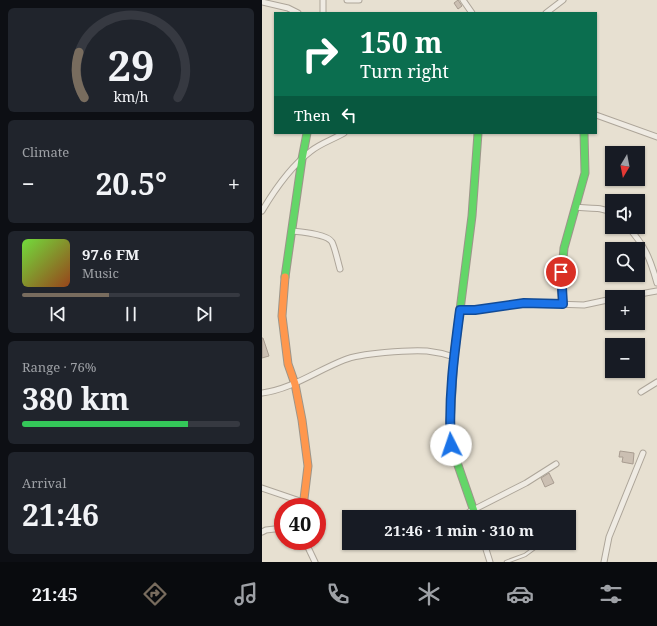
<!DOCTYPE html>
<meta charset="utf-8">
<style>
body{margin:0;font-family:"Noto Serif",serif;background:#20242c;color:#f1f3f6;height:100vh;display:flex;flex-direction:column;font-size:15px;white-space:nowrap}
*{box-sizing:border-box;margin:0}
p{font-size:13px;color:#9ea1a6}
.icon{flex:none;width:22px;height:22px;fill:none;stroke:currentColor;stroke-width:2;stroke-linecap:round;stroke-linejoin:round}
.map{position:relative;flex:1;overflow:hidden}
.sheet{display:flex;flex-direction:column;gap:8px;padding:8px;background:#0d0f14;width:262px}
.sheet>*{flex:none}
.banner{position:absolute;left:12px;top:12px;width:323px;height:122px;border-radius:0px;box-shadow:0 1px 3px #0004;background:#0b6e4f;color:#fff;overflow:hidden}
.needle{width:26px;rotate:190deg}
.controls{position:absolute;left:343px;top:146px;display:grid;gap:8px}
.controls a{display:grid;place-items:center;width:40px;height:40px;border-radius:0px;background:#171b24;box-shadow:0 1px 3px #0004;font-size:20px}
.speed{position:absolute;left:12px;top:498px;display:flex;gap:8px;font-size:20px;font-weight:700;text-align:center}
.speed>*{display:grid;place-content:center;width:52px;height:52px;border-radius:50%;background:#171b24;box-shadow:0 1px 3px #0004;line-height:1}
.speed .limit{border:6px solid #d22;background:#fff;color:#111}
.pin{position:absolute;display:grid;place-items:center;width:34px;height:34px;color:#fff;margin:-17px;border:2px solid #fff;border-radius:50%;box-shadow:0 1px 4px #0007}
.me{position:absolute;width:44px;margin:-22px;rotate:356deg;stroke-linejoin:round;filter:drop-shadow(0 0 3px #0008)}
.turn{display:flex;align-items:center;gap:14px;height:84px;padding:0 20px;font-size:18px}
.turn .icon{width:52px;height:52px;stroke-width:2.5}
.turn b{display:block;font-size:28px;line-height:34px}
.then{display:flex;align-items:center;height:38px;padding:0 20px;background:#0003;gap:8px;font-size:15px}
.big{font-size:30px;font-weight:700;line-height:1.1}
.sheet .widget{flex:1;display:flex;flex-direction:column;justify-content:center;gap:6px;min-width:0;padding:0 14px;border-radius:6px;background:#20242c}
.sheet .dial{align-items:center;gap:0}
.dial svg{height:104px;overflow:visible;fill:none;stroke:#363941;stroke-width:7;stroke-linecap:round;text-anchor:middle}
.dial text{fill:#f1f3f6;stroke:none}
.song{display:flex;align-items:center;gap:12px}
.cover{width:48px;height:48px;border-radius:6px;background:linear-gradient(135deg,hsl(100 70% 55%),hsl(20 70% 35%))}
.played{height:4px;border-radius:2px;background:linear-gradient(90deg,#786c5e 40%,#363941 40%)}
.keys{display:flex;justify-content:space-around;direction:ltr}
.heat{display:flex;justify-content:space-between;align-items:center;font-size:22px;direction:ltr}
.charge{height:6px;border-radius:3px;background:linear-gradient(90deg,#34c759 76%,#363941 0)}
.trip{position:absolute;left:80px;top:510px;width:234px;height:40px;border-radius:0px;background:#171b24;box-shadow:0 1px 3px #0004;font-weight:700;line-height:40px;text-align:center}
.tab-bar{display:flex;height:64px;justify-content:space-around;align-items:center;background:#090b0e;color:#9ea1a6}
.tab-bar .icon{width:28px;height:28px}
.tab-bar .on{color:#786c5e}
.tab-bar b{font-size:18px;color:#f1f3f6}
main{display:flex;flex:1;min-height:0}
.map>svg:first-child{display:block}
.building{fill:#cbbfb2;stroke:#a89c90}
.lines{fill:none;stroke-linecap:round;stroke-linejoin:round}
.lane-casing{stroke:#ada599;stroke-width:4.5}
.street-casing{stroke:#ada599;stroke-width:7}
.fast-casing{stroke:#9c958a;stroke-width:9}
.slow-casing{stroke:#9c958a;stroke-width:9}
.lane{stroke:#efebe3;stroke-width:2.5}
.street{stroke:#efebe3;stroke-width:5}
.fast{stroke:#63d668;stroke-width:7}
.slow{stroke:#ff974d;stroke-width:7}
.route-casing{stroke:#114b97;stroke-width:10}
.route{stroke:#1a73e8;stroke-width:7}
</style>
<main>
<section class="sheet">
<div class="widget dial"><svg viewBox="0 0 100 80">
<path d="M14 69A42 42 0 1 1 86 69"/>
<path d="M14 69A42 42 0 0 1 10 34" stroke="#786c5e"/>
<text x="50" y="56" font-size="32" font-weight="700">29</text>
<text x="50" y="72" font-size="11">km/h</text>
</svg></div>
<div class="widget"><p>Climate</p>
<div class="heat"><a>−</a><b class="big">20.5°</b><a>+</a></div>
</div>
<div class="widget">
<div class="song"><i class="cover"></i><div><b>97.6 FM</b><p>Music</p></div></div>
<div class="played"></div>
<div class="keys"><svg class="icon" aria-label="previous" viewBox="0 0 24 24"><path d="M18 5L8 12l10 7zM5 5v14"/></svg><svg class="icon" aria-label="pause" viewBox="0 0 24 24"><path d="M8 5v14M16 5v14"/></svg><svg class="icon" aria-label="next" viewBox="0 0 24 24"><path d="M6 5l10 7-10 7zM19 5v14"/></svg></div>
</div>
<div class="widget"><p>Range · 76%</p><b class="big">380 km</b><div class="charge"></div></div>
<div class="widget"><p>Arrival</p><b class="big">21:46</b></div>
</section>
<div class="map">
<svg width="395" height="562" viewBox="0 0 395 562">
<rect width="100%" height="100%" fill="#e7e0d1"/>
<g class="building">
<path d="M196 0 200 6 196 9 192 3Z"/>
<path d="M0 338H1L7 356 0 358Z"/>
<path d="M358 451 372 453 371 464 360 462 361 457H357Z"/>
<path d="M287 473 292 483 283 487 279 478Z"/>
</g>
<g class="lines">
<g class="lane-casing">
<path id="lane" d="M244 562 263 555 278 544"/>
</g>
<g class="street-casing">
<g id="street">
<path d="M85 0H97"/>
<path d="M201 0 210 13"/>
<path d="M0 2 26 8 36 13"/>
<path d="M61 13V0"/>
<path d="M284 13 301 0"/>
<path d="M334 115 395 137"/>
<path d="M313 207C326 209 338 206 350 213"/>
<path d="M0 211C13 189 28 167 49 151 59 143 72 139 82 133"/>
<path d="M366 227C383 246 388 258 395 283"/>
<path d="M30 231C39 232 65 234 70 242 73 248 76 262 78 269"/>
<path d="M361 297 395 291"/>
<path d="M198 310H213L262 303 322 305 350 299"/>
<path d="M379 392 395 382"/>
<path d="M0 393C30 389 54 371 82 360 99 353 146 350 165 351 174 352 183 354 192 357"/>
<path d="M0 488 41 502"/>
<path d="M207 512 264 483 294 464"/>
<path d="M0 532 4 530 21 528"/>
<path d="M43 541 53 562"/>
<path d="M222 543 228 562"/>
<path d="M342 562 347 537 381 453"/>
</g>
</g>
<g class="fast-casing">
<g id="fast">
<path d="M23 277 40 159 45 133"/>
<path d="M301 304 299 281 302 248 323 173 322 133"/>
<path d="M214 517 189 445 188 423 192 357 210 216 216 133"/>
</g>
</g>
<g class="slow-casing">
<path id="slow" d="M23 277 20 316 26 364 33 384 40 420 46 466 41 507"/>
</g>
<use href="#lane" class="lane"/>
<use href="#street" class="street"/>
<use href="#fast" class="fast"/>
<use href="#slow" class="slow"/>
</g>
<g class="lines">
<g class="route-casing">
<path id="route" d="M189 445C186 400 192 355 198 310H213L262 303 301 304 299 272"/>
</g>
<use href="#route" class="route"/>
</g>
</svg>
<div class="controls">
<a><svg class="needle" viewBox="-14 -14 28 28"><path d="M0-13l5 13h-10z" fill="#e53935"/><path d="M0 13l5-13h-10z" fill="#9ea1a6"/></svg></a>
<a><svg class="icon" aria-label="sound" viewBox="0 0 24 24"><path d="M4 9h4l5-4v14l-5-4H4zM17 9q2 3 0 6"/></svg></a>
<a><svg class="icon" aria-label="search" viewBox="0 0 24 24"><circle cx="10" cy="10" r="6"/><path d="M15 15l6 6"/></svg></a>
<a>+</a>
<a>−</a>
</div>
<div class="speed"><div class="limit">40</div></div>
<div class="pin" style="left:299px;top:272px;background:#d93025"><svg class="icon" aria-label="arrive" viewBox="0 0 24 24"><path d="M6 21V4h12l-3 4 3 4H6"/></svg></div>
<svg class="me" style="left:189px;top:445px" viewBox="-20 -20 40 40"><circle r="19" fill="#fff"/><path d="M0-13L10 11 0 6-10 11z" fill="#1a73e8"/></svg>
<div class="trip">21:46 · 1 min · 310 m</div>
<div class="banner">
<div class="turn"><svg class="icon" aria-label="right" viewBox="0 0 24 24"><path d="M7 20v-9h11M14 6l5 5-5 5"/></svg><div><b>150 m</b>Turn right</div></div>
<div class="then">Then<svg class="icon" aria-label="left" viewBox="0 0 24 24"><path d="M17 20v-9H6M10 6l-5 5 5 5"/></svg></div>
</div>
</div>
</main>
<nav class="tab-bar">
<b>21:45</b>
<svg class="icon on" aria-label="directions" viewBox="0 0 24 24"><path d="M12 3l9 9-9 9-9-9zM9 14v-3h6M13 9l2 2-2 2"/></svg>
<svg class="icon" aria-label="music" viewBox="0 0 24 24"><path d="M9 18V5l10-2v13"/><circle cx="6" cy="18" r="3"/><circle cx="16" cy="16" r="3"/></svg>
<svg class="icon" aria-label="phone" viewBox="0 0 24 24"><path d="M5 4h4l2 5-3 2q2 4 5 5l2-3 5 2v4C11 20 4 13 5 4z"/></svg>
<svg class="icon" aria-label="climate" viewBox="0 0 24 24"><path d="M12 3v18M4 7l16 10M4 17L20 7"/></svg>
<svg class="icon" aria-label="car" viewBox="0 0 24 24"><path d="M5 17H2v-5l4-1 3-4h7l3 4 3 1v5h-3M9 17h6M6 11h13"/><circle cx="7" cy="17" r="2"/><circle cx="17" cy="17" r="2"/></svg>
<svg class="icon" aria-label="filters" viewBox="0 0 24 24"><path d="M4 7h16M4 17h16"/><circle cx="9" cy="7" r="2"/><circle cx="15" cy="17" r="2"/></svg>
</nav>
